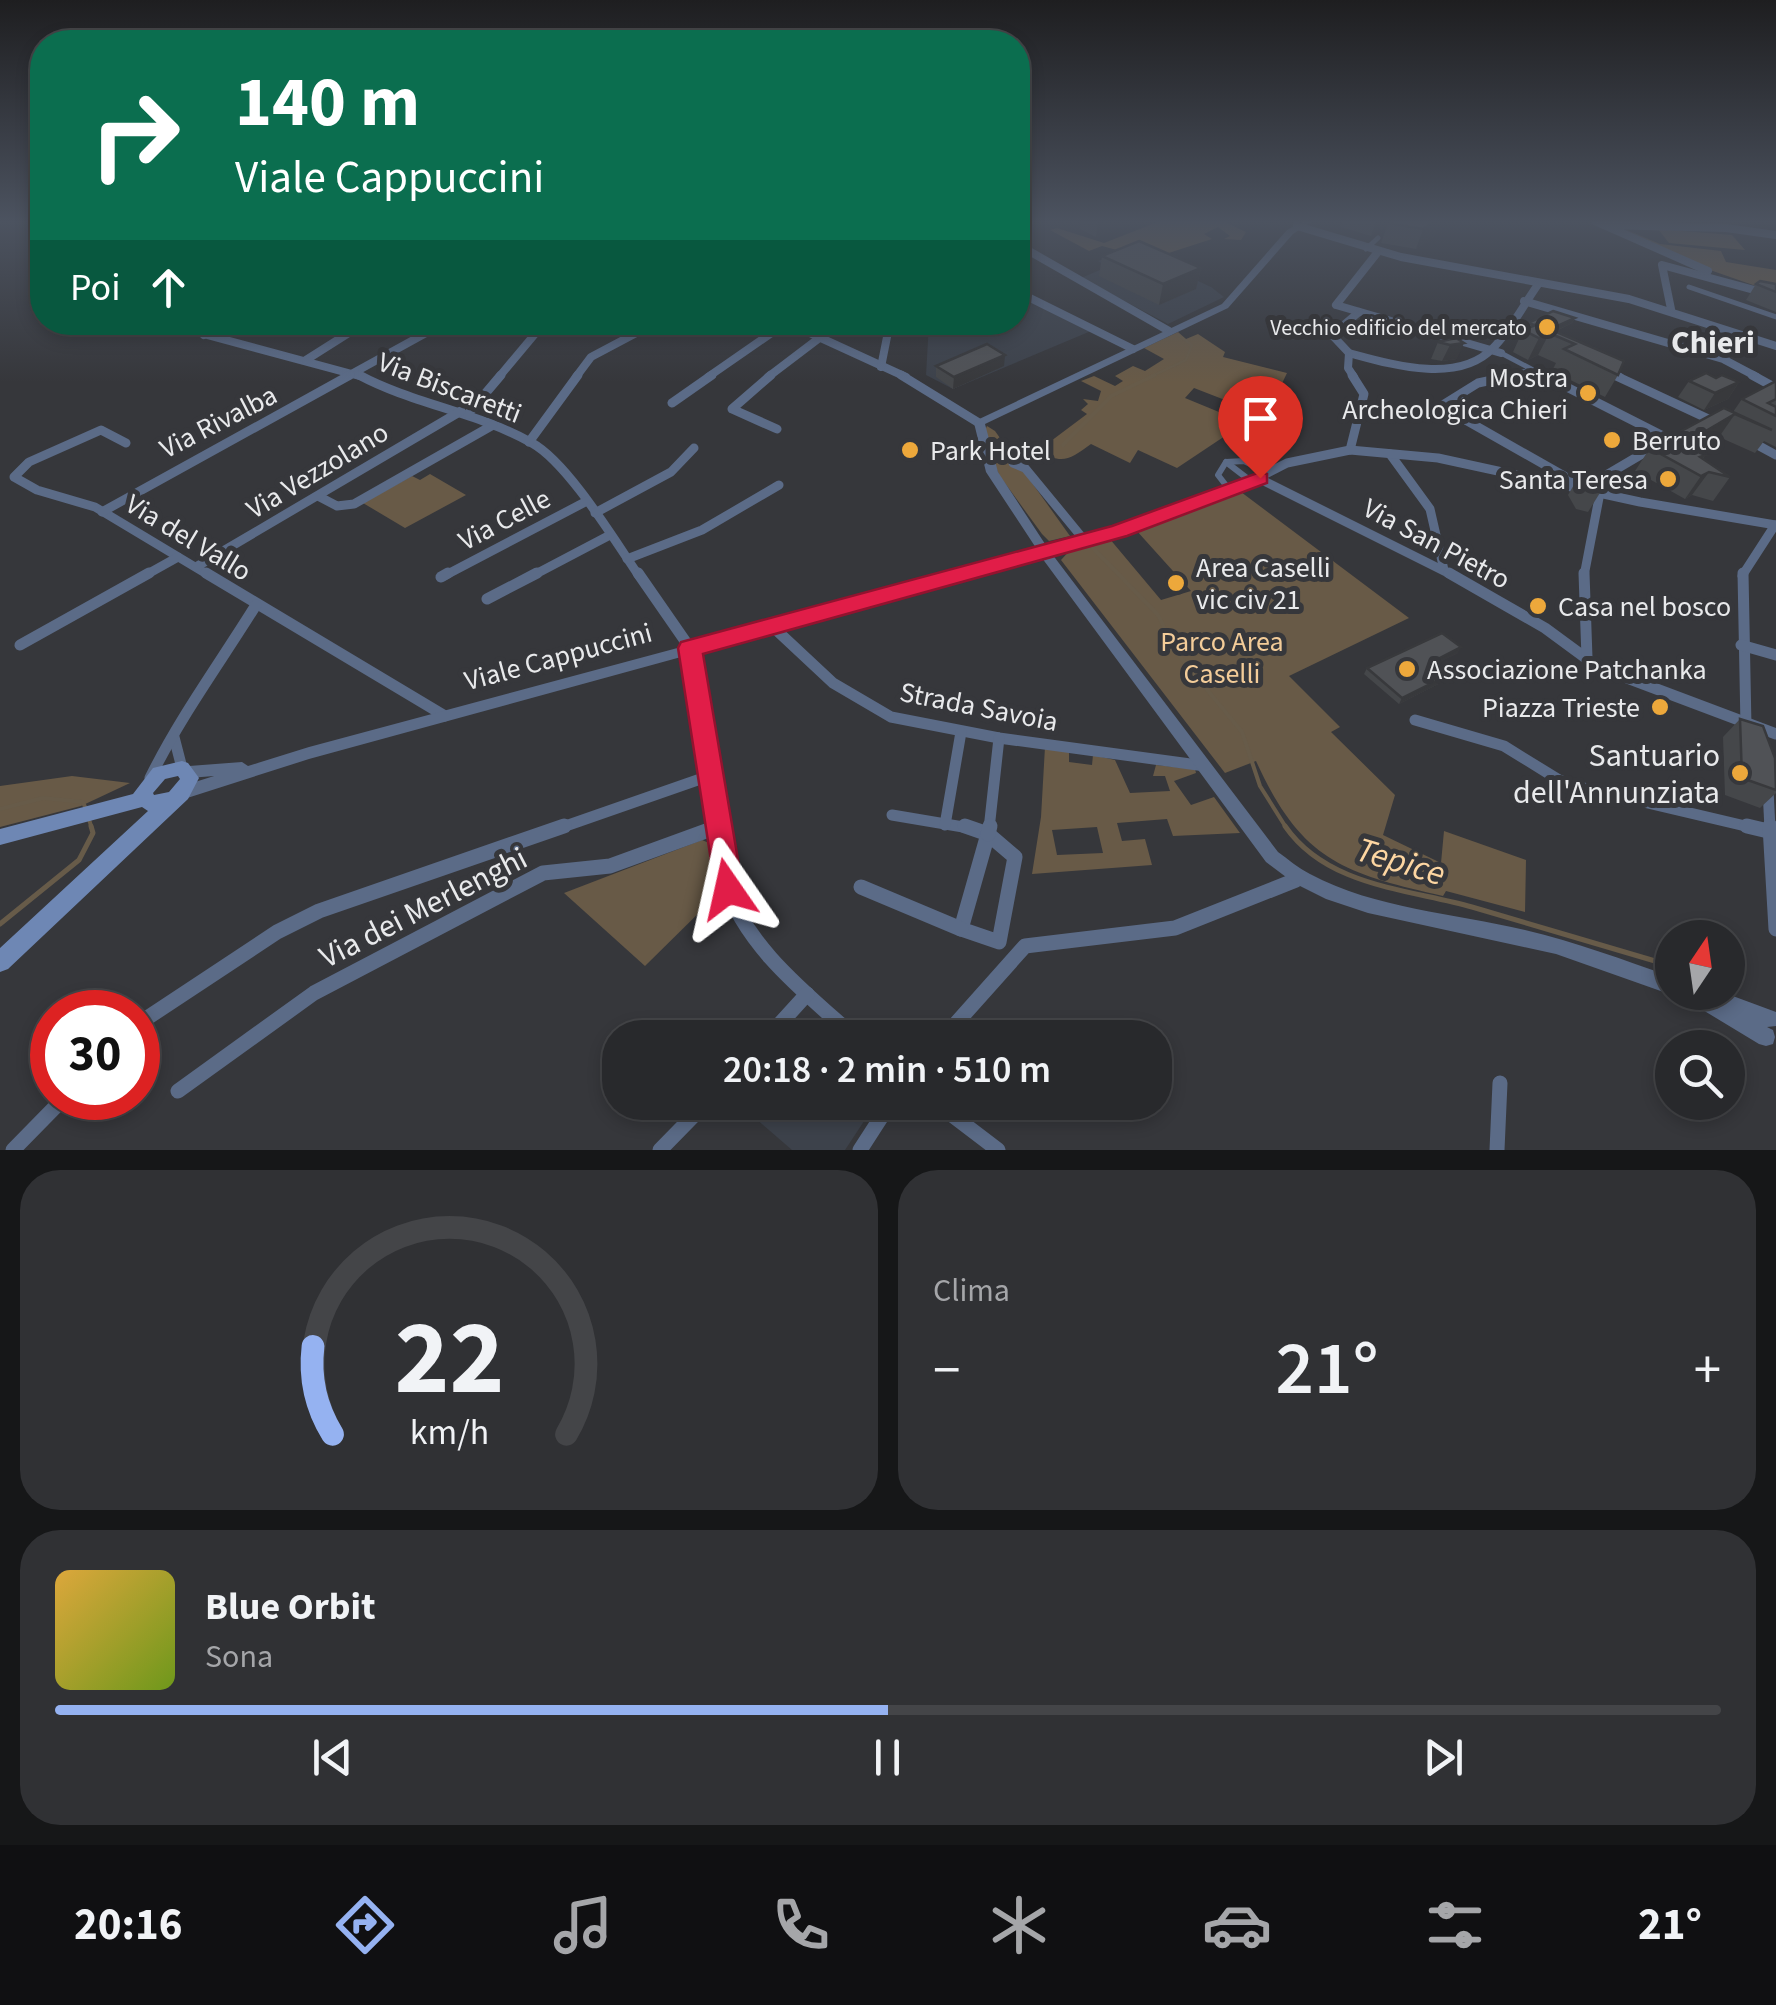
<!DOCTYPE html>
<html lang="it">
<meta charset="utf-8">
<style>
body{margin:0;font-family:"Source Sans 3",sans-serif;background:#303134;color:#f1f3f6;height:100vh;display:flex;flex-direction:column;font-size:38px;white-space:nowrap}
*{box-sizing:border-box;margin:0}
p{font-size:32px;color:#a5a6a9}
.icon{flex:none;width:55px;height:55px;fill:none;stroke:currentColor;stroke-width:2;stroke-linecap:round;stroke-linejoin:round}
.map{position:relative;height:1150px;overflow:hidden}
.drawer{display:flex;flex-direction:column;gap:20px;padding:20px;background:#161718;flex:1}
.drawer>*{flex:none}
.hud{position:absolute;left:30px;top:30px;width:1000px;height:305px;border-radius:40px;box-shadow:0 5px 15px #0003,0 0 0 2px #444548;background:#0b6e4f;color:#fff;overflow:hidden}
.needle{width:65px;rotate:13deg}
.tools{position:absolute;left:1655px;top:920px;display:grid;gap:20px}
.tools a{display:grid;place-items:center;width:90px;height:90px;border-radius:50%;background:#28292c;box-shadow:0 5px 15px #0003,0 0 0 2px #444548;font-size:50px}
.speed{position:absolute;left:30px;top:990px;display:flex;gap:20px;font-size:50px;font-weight:700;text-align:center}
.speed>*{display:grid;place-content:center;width:130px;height:130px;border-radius:50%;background:#28292c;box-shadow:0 5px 15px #0003,0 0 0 2px #444548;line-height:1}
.speed .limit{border:15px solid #d22;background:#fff;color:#111}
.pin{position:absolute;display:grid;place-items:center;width:85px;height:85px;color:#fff;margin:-102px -42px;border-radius:50% 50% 50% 0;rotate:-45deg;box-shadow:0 0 10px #0007}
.pin .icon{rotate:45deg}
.me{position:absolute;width:110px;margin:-55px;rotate:349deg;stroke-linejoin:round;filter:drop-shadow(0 0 8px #0008)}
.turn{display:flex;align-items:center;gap:35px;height:210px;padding:0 40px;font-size:45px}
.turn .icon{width:130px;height:130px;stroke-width:2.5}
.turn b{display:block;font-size:70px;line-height:85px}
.then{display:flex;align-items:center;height:95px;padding:0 40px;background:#0003;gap:20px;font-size:38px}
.big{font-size:75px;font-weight:600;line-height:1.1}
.drawer .widget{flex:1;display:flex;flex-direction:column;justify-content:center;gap:15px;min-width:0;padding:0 35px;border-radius:40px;background:#303134}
.drawer .dial{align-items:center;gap:0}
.dial svg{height:260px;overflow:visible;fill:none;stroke:#444548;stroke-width:7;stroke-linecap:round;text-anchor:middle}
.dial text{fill:#f1f3f6;stroke:none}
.song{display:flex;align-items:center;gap:30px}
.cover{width:120px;height:120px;border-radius:15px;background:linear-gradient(135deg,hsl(40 70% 55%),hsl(80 70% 35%))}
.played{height:10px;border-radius:5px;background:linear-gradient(90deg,#95b2f1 50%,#444548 50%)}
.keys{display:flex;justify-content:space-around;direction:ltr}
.heat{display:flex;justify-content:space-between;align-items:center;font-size:55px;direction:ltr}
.drawer .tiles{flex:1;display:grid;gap:20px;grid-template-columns:1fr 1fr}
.widget:last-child{grid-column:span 2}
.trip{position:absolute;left:602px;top:1020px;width:570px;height:100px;border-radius:40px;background:#28292c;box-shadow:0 5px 15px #0003,0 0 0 2px #444548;font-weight:600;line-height:100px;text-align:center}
.tab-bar{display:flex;height:160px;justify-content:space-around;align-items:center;background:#101012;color:#a5a6a9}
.tab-bar .icon{width:70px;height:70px}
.tab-bar .on{color:#95b2f1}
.tab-bar b{font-size:45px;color:#f1f3f6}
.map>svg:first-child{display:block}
.built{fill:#3d424b}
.green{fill:#685a47;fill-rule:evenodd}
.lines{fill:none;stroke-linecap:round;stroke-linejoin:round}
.stream-far2{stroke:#675b49;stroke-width:2.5}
.stream-far1{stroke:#675b49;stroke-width:4}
.stream{stroke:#675b49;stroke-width:5}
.pedestrian-far1{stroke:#5b6b87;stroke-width:5}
.pedestrian{stroke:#5b6b87;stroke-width:6}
.minor-far3{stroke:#5b6b87;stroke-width:8}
.minor-far2{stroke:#5b6b87;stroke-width:9}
.minor-far1{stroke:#5b6b87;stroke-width:11}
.minor{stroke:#5b6b87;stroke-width:15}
.tertiary{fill:#5b6b87;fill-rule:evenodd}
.secondary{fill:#6e87b4;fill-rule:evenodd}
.wall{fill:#45474a}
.shaded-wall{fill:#38393c}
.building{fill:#505256;stroke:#38393c;stroke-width:2.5}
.route{fill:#e11d48;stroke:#92132f;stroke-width:2.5}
.poi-dot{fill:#eda83b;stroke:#36373b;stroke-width:4}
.labels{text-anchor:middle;stroke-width:10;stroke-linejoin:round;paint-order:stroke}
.far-poi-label{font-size:22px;fill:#e8e9eb;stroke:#36373b;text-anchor:end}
.poi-label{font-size:28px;fill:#e8e9eb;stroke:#36373b;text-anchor:start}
.street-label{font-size:28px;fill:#e8e9eb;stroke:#36373b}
.park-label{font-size:28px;fill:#f3cc99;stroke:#36373b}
.far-district-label{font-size:32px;font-weight:bold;fill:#e8e9eb;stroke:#36373b}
.near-poi-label{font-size:32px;fill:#e8e9eb;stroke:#36373b;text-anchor:end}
.near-street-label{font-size:32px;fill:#e8e9eb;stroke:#36373b}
.near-water-label{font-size:35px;font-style:italic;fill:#fdd6a2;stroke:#36373b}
</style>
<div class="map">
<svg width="1776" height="1150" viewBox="0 0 1776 1150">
<rect width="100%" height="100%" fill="#36373b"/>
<g class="built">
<path d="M1131 250 1211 287 1224 297 1168 324 1081 278 1107 267 1098 261Z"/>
<path d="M1018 294 1091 331 953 389 926 375 929 323 1018 322Z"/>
<path d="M738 1103H876L845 1150H792Z"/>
</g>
<g class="green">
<path d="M1160 221H1223L1246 232 1241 240 1224 239 1230 236 1218 227 1204 234 1212 239 1150 259 1102 246 1089 251 1050 230 1057 228 1104 243Z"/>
<path d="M1620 227 1660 244 1721 251 1726 262 1776 270V293L1710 270Z"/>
<path d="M1658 229 1732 235 1745 250 1669 243Z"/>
<path d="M1178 332 1186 339 1198 334 1225 352 1223 357 1287 373 1273 402 1261 414 1194 388 1185 398 1236 419 1227 427 1234 430 1177 468 1138 450 1130 463 1091 444C1070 459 1062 466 1039 450L1087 414 1081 410 1088 404 1083 399 1098 401 1101 391 1081 381 1094 376 1115 386 1123 381 1115 376 1133 366 1145 371 1164 359 1144 348Z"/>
<path d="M987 426 995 431 1070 536 1049 541 1042 534 999 475 983 434Z"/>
<path d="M430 474 466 495 405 528 363 503 412 476 420 480Z"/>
<path d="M1241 492 1409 618 1289 676 1340 727 1331 732 1395 795 1383 835 1441 863 1444 831 1526 860 1525 912 1446 891 1443 896C1342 873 1301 860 1256 761L1225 773 1061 560 1073 547 1109 538 1161 600 1191 591 1136 530Z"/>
<path d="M1045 747 1069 751V762L1092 765 1093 755 1115 760 1130 793 1170 791 1165 776H1153L1156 765 1195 769 1196 773 1174 781 1191 805 1214 797 1240 833 1173 836 1167 819 1117 823 1122 841 1145 839 1152 865 1032 874 1041 817ZM1097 827 1103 853 1057 855 1052 830Z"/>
<path d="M72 776 130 783 81 806 0 827V786Z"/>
<path d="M702 840 709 843 716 896 645 966 564 893Z"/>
</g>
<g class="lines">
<path class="stream-far2" d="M1150 377 1186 360 1192 345 1178 335"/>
<g class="stream-far1">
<path d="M1063 445 1111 396 1155 375"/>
<path d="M1093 548 1158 615 1176 652 1242 732 1260 786 1287 829"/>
<path d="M0 809 43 798 83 802 85 807"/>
<path d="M88 816 92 829"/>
</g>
<g class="stream">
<path d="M1285 826C1327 887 1409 889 1472 907 1539 927 1605 946 1672 966"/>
<path d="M0 924 79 860 93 833 91 826"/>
</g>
<g class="pedestrian-far1">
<path d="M1366 249 1378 238"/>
<path d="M1689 287 1776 317"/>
<path d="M1501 353 1535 371"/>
<path d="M1723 359 1754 338"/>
</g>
<g class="pedestrian">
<path d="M1226 462 1252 482"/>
<path d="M1228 488 1218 475 1226 462 1244 461 1269 473"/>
</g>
<g class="minor-far3">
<path d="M1022 221V247L1169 331"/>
<path d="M1595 221 1708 271"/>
<path d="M1604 225 1726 228 1776 235"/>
<path d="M1297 226 1401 257 1629 299 1776 346"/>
<path d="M1377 253 1336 305 1501 353"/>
<path d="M1018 292 1133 349"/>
<path d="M1524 301 1723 359 1757 377"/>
<path d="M1671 309 1662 265 1776 296"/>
<path d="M159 322 363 377"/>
<path d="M786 322 906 377"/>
<path d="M1506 328 1532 340"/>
<path d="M204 335 228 322"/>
<path d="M1349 353C1390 364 1458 385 1493 348 1511 330 1524 304 1539 283"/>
<path d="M306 360 366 322"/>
<path d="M881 367 890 322"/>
<path d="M1608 372 1620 377"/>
<path d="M346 377 446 322"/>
<path d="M499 377 545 322"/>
<path d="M576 377 591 357 657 322"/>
<path d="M708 377 786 323"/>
<path d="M768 377 818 339"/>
<path d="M1354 377 1348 368 1349 353 1332 335 1359 312"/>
<path d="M1504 377 1535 371 1548 377"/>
</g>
<g class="minor-far2">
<path d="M359 375C413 404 477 412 532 443 568 463 615 541 639 576"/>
<path d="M771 375 732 409 777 429"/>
<path d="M901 375 979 423"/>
<path d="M1516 375 1478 383 1441 406 1580 485"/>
<path d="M1543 375 1669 439"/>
<path d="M1614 375 1715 422"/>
<path d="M1752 375 1774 387"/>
<path d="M672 403 712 375"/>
<path d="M468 414 501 375"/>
<path d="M529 442 578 375"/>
<path d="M1752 442 1776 455"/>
<path d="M126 443 101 430 29 462 14 477 37 490 95 507 210 576"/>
<path d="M1350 450 1364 394 1352 375"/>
<path d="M1390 454 1430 509 1444 570"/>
<path d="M1013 463 1025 468 1085 541"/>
<path d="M1260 479 1454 576"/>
<path d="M318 496 337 506 354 504 493 425"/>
<path d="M102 512 350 375"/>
<path d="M595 513 671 472 694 448"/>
<path d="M1045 553 1232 491 1287 463 1350 450 1438 458 1640 502 1776 525"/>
<path d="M627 559 702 530 779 485"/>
<path d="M196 567 461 411"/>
<path d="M144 576 178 557"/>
<path d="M444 576 587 501"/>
<path d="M532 576 610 535"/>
<path d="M1584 576 1603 477 1659 444"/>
<path d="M1742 576 1775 525"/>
</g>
<g class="minor-far1">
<path d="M206 573 445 716"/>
<path d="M638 573 690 648 717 829"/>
<path d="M1449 573 1545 628 1598 667 1776 734"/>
<path d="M1584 573 1587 658"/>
<path d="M1743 573 1746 727"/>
<path d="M441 577 448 573"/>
<path d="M487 599 537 573"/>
<path d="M772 626 833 683 891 717 999 738 1205 766"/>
<path d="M20 645 149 573"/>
<path d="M1741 645 1776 655"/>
<path d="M1415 720 1504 746 1559 780 1584 788 1758 829"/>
<path d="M174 737 182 768"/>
<path d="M150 778C180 717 220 663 256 605"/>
<path d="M1768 789 1770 829"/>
<path d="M892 815 975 829"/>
<path d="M945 825 961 732"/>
<path d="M557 829 709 776"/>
<path d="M713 829 717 827"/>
<path d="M989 829 999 738"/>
</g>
<g class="minor">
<path d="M717 826C719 844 720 864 725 881 744 946 808 995 856 1038"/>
<path d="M965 826 988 834"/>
<path d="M1747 826 1768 831"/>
<path d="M1770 826 1776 929"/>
<path d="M988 834 1015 857 999 942 961 929Z"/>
<path d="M988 834 990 826"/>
<path d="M861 887 961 929"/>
<path d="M138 1024 277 932 319 911 564 826"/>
<path d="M767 1038 807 994"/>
<path d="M943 1038 1025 946 1175 928 1296 880"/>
<path d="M178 1091 314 993 543 873 610 866 717 827"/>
<path d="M935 1102 998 1150"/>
<path d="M13 1150 64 1098"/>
<path d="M660 1150 707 1102"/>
<path d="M860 1150 891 1102"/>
<path d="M1497 1150 1500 1083"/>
</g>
<g class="tertiary">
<path d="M1304 221H1313L1293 234 1228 308 985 424 998 472 1049 550 1278 852C1288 859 1298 868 1310 874 1376 909 1453 913 1525 930 1576 942 1624 960 1672 977V992H1678L1672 995 1556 954 1368 913 1326 899 1294 883 1266 862 1042 558 309 759 181 800 176 798 173 793 176 788 214 776 189 778 184 776 181 772 184 768 189 766 242 762 248 766 309 747 1038 551 986 472 974 423 975 421 1222 304 1287 230Z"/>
<path d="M1680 992H1722L1776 1012V1026L1767 1027 1773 1030 1775 1037 1773 1044 1766 1046 1759 1044 1683 998Z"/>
</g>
<path class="secondary" d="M182 761 188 763 199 778 188 799 8 969 0 972V948L148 811 142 807 0 845V829L133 794 153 768ZM178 776 180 779 169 792 154 795 153 793 165 779Z"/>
</g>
<g class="wall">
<path d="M1081 221H1128L1127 225 1096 237 1080 229Z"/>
<path d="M1343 221H1387L1385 227 1371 236 1341 227Z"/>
<path d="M1440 221 1434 236 1416 249 1381 243 1388 223Z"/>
<path d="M1102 256 1201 268 1196 289 1159 305 1099 276Z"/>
<path d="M1756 284H1776V312L1746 300Z"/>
<path d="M1575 318 1572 323 1556 331 1618 375 1605 397 1552 371 1556 363 1538 355 1528 360 1513 352 1523 330 1527 329 1525 328 1528 323Z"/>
<path d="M1456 338 1457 359 1442 361 1431 359 1438 342Z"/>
<path d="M936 366H1004L953 389 936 377Z"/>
<path d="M1716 378 1739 382 1728 399 1704 410 1678 397 1689 381Z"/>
<path d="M1776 381V447L1764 441 1755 453 1719 437 1697 450 1706 455 1702 459 1730 477 1713 501 1692 495 1685 499 1635 471 1650 448 1733 412 1742 399Z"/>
<path d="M1582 471 1603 488 1588 512 1576 509 1568 495Z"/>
<path d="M1458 653 1441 661 1454 672 1450 678 1399 704 1364 674 1367 668Z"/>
<path d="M1740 719 1776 771V793L1760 808 1725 795 1723 737Z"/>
</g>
<g class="shaded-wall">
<path d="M1098 221H1128L1127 225 1096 237Z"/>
<path d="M1376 221H1387L1385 227 1371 236Z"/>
<path d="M1435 221H1440L1434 236 1416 249 1423 229Z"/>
<path d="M1201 268 1196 289 1159 305 1163 284Z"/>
<path d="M1575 318 1572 323 1549 334 1538 355 1528 360 1539 338 1547 331Z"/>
<path d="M1464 343 1457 359 1442 361 1450 345Z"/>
<path d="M1005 355 1004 366 953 389 954 377Z"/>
<path d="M1739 382 1728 399 1704 410 1715 393Z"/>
<path d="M1735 414 1719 437 1676 462 1684 444Z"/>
<path d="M1709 472 1692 495 1685 499 1701 476Z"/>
<path d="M1461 647 1458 653 1434 665 1438 659Z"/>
<path d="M1454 672 1450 678 1399 704 1402 698Z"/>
</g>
<g class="building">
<path d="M1391 221H1435L1423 229 1388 223Z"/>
<path d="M1139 241 1201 268 1163 284 1102 256Z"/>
<path d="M1760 281 1776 284V292L1756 284Z"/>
<path d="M1553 311 1575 318 1551 329 1538 324 1534 325 1528 323Z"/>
<path d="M1538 324 1624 361 1618 375 1564 349 1575 344 1549 333 1539 338 1523 330Z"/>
<path d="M1456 338 1464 343 1450 345 1438 342Z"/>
<path d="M987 344 1005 355 954 377 936 366Z"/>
<path d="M1706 373 1716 378 1722 375 1739 382 1715 393 1689 381Z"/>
<path d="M1776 381V399L1768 403 1776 407V416L1742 399Z"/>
<path d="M1724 408 1772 430 1735 414 1684 444 1706 455 1700 457 1730 477 1709 472 1701 476 1650 448Z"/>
<path d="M1582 471 1605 476 1603 488 1590 485Z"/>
<path d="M1442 633 1461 647 1438 659 1454 672 1402 698 1367 668Z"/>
<path d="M1740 719 1763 726 1775 758 1776 790 1742 778Z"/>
</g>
<linearGradient id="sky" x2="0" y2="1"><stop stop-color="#1e1e20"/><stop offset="0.58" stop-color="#4c5360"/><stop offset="1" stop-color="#4c5360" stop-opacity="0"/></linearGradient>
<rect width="1776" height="382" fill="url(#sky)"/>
<path class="route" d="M1260 472 1267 474V483L1127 536 703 654 743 889 739 899 728 903 717 899 678 648 681 642 1112 526Z"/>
<g class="poi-dot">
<circle cx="1547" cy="327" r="10"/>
<circle cx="1588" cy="393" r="10"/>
<circle cx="1612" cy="440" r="10"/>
<circle cx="910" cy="450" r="10"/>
<circle cx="1668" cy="479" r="10"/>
<circle cx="1176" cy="583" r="10"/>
<circle cx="1538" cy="606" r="10"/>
<circle cx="1407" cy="669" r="10"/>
<circle cx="1660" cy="707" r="10"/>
<circle cx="1740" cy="773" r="10"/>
</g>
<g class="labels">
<g class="far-poi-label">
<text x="1527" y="335">Vecchio edificio del mercato</text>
</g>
<g class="poi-label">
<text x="1568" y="387" text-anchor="end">Mostra<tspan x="1568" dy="32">Archeologica Chieri</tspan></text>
<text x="1632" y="450">Berruto</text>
<text x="930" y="460">Park Hotel</text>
<text x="1648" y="489" text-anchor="end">Santa Teresa</text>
<text x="1196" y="577">Area Caselli<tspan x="1196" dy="32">vic civ 21</tspan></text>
<text x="1558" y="616">Casa nel bosco</text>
<text x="1427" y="679">Associazione Patchanka</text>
<text x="1640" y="717" text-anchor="end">Piazza Trieste</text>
</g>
<g class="street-label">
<text transform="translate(450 387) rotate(21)" y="10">Via Biscaretti</text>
<text transform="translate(218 421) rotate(-27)" y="10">Via Rivalba</text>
<text transform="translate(317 470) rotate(-31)" y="10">Via Vezzolano</text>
<text transform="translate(504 519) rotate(-28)" y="10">Via Celle</text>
<text transform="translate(189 537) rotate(31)" y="10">Via del Vallo</text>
<text transform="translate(1437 543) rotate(28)" y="10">Via San Pietro</text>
<text transform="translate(558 656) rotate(-15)" y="10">Viale Cappuccini</text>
<text transform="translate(979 706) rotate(11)" y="10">Strada Savoia</text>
</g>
<g class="park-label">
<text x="1222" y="651">Parco Area<tspan x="1222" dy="32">Caselli</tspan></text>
</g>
<g class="far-district-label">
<text x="1713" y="353">Chieri</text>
</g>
<g class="near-poi-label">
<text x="1720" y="766">Santuario<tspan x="1720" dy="37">dell'Annunziata</tspan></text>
</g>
<g class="near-street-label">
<text transform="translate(423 907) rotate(-27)" y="11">Via dei Merlenghi</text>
</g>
<g class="near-water-label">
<text transform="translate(1401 861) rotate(17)" y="12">Tepice</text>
</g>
</g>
</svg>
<div class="tools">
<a><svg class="needle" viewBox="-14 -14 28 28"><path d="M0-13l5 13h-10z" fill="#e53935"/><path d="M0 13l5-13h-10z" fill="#a5a6a9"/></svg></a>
<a><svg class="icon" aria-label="search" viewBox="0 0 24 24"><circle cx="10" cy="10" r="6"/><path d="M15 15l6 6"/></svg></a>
</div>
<div class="speed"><div class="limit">30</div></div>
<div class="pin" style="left:1260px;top:478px;background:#d93025"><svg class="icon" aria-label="arrive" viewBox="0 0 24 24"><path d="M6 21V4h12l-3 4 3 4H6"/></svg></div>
<svg class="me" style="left:728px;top:889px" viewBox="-20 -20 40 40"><path d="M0-17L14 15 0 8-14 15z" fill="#e11d48" stroke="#fff" stroke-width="4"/></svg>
<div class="trip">20:18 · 2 min · 510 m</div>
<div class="hud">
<div class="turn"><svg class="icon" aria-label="right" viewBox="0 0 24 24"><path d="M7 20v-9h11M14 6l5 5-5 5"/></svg><div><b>140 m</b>Viale Cappuccini</div></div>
<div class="then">Poi<svg class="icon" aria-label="ahead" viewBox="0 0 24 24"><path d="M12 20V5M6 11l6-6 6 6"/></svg></div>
</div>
</div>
<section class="drawer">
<div class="tiles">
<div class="widget dial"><svg viewBox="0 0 100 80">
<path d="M14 69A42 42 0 1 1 86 69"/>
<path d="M14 69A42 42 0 0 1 8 42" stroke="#95b2f1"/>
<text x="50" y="56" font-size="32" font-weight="700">22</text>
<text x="50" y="72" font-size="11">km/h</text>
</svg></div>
<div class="widget"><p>Clima</p>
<div class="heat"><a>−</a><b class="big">21°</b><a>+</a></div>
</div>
<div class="widget">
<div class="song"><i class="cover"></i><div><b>Blue Orbit</b><p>Sona</p></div></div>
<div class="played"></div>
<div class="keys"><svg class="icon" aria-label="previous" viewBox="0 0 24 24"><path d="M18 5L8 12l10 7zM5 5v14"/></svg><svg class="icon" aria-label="pause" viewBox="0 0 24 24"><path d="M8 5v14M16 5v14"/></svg><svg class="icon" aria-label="next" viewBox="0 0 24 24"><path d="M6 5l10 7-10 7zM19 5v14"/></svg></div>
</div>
</div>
</section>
<nav class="tab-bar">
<b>20:16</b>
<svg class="icon on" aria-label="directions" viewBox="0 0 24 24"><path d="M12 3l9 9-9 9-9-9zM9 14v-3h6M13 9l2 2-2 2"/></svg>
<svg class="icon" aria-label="music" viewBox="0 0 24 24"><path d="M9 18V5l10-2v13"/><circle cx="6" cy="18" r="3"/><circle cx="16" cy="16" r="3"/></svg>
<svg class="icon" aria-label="phone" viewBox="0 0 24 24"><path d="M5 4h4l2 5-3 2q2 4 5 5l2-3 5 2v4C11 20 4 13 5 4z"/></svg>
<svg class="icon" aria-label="climate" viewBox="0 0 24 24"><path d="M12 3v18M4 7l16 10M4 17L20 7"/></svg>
<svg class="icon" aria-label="car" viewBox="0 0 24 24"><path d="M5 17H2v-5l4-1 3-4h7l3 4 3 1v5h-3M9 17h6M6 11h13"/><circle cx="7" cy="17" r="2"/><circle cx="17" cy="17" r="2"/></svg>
<svg class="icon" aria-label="filters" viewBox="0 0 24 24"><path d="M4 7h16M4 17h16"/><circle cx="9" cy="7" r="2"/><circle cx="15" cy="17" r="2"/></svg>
<b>21°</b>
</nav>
